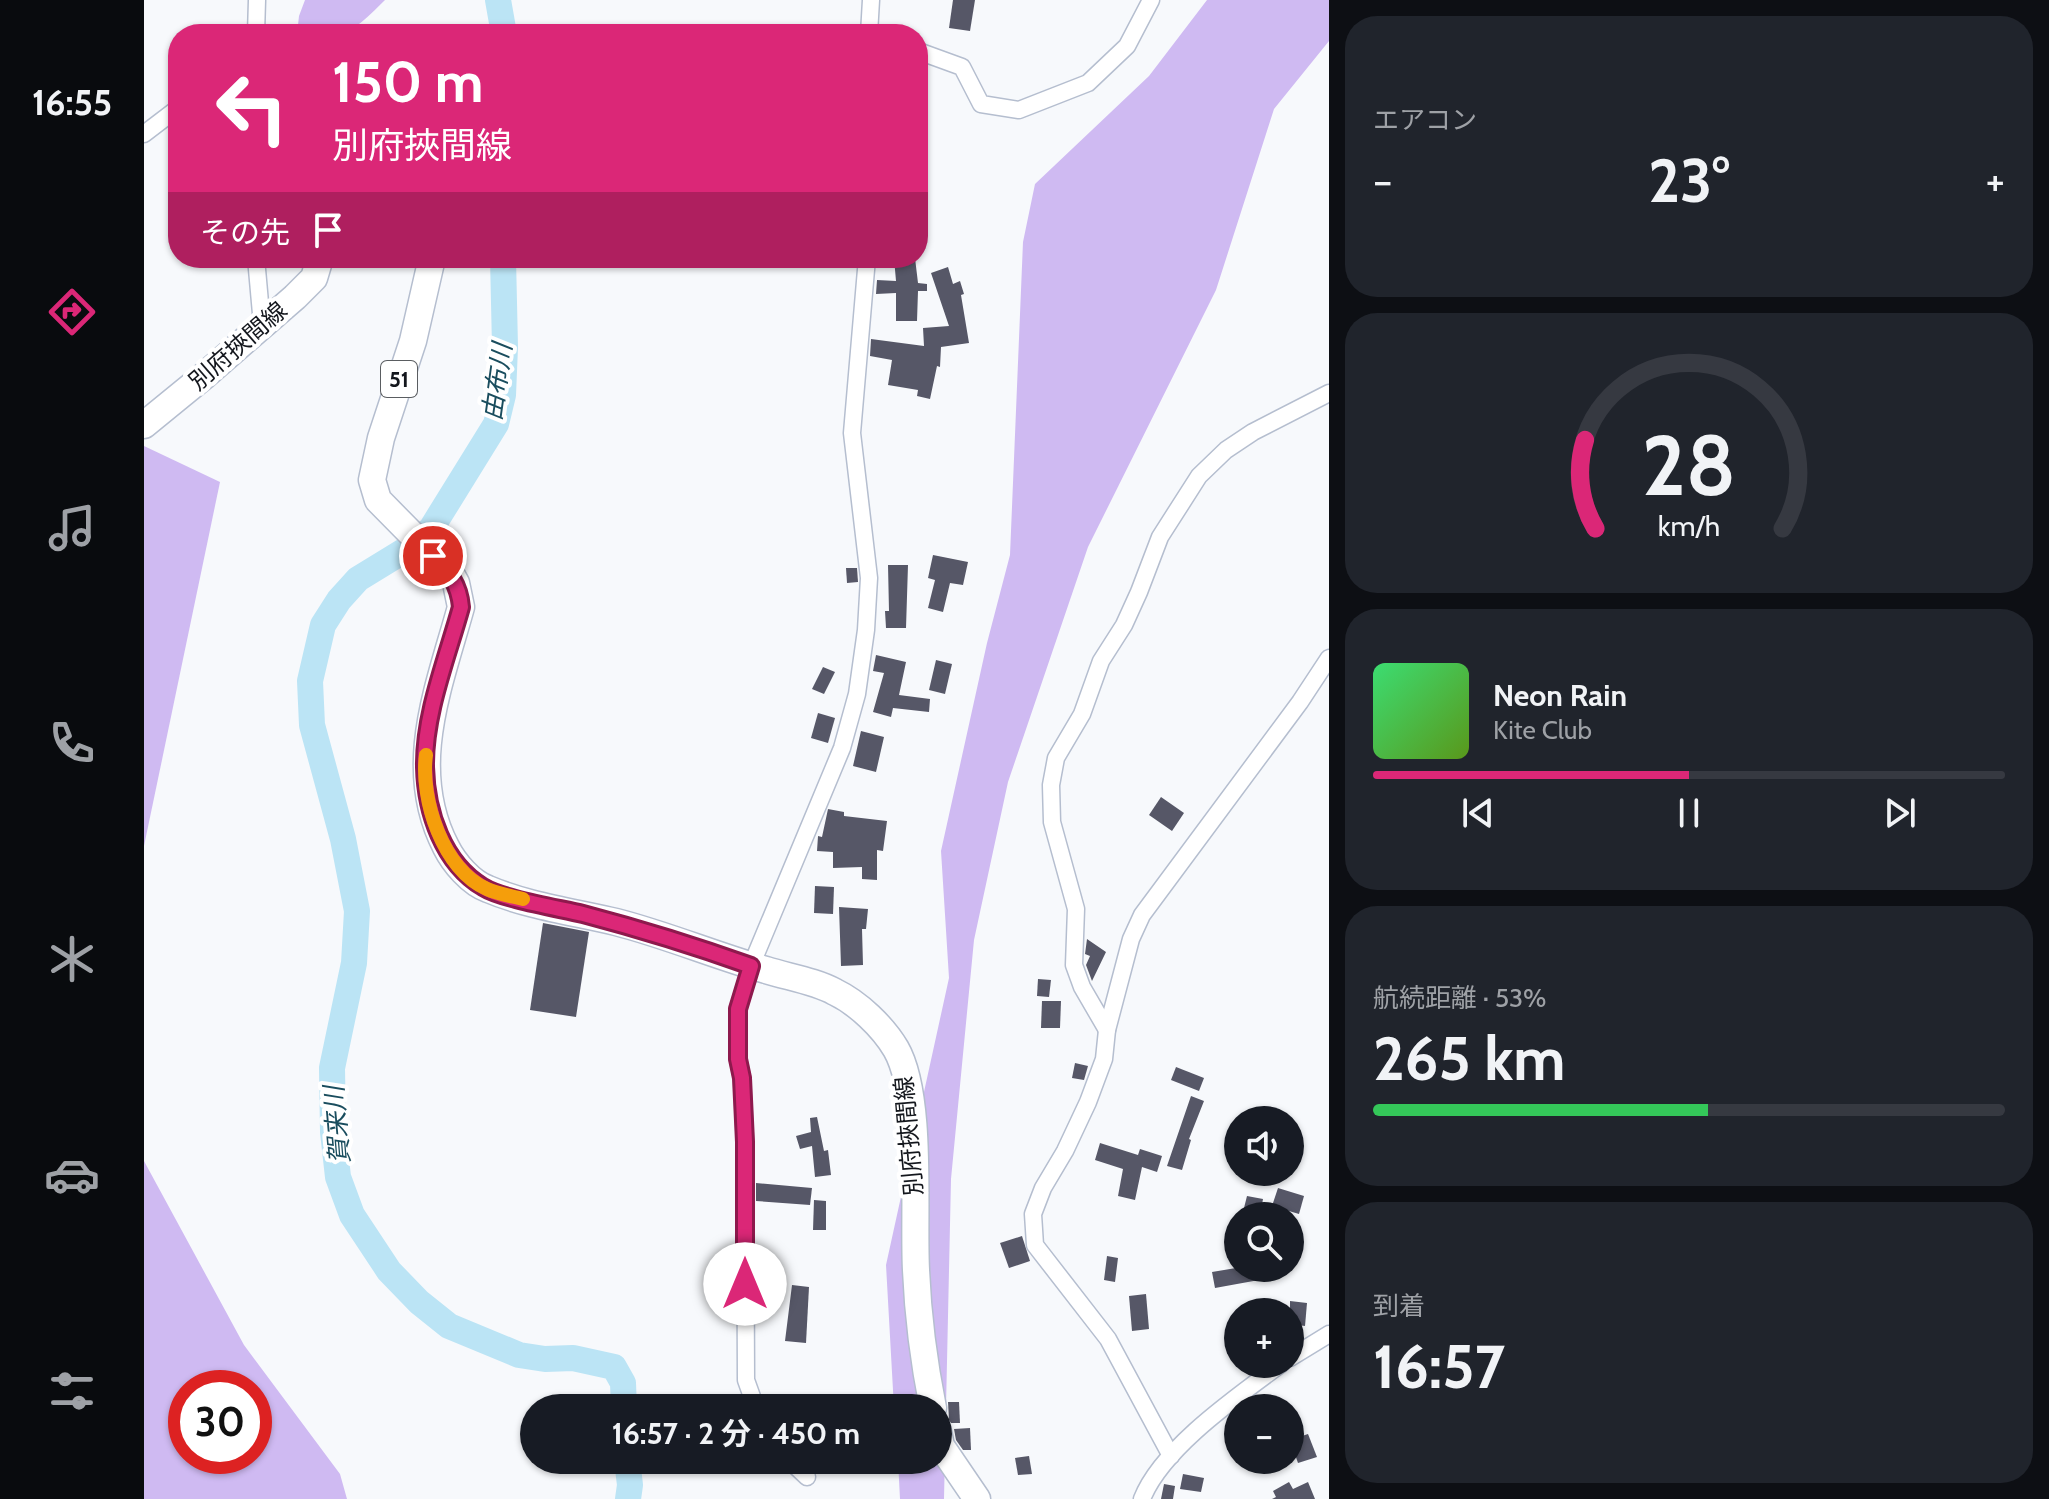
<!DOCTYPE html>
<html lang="ja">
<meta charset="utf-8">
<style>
body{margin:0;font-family:Cabin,"Noto Sans JP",sans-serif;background:#20242c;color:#f1f3f6;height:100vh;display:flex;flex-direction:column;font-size:30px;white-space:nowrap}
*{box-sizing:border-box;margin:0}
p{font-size:26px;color:#9ea1a6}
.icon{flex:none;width:44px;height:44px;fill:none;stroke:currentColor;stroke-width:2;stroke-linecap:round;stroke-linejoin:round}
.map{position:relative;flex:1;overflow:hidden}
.side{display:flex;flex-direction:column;gap:16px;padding:16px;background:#0d0f14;width:720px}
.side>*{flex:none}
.hud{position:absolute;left:24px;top:24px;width:760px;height:244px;border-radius:32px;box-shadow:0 2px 6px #0004;background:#db2777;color:#fff;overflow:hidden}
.controls{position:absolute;left:1080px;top:1106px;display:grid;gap:16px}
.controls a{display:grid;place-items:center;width:80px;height:80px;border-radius:50%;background:#171b24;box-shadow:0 2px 6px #0004;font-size:40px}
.speed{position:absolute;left:24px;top:1370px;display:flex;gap:16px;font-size:40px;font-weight:700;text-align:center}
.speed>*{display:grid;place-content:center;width:104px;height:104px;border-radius:50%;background:#171b24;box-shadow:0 2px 6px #0004;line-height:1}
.speed .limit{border:12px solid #d22;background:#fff;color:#111}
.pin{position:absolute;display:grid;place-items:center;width:68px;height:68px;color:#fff;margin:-34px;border:4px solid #fff;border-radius:50%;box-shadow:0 2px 8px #0007}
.me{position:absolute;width:88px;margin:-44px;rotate:0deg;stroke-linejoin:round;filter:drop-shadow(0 0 6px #0008)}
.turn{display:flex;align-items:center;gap:28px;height:168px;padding:0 32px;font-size:36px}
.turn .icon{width:104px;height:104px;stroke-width:2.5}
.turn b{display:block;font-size:56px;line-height:68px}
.then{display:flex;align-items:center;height:76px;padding:0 32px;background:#0003;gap:16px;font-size:30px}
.big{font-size:60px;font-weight:700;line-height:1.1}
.side .tile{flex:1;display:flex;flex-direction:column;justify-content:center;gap:12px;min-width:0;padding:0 28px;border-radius:32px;background:#20242c}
.side .dial{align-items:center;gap:0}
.dial svg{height:208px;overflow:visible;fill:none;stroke:#363941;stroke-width:7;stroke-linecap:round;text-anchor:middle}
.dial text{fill:#f1f3f6;stroke:none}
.song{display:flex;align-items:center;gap:24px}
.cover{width:96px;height:96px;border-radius:12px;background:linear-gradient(135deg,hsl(140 70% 55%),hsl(90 70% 35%))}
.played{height:8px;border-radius:4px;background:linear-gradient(90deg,#db2777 50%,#363941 50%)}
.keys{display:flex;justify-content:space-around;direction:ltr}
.heat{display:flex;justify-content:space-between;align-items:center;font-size:44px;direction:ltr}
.charge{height:12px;border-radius:6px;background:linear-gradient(90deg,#34c759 53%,#363941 0)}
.trip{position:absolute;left:376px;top:1394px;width:432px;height:80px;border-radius:40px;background:#171b24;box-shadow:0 2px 6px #0004;font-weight:700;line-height:80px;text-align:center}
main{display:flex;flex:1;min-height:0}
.tab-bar{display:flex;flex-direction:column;width:144px;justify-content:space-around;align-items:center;background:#090b0e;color:#9ea1a6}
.tab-bar .icon{width:56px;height:56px}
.tab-bar .selected{color:#db2777}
.tab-bar b{font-size:36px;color:#f1f3f6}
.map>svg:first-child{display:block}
.green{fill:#cfbaf2;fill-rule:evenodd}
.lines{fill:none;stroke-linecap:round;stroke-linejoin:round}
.river{stroke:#bbe4f5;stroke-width:26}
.building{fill:#565767}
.street-casing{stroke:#b5becf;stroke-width:19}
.primary-casing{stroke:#b5becf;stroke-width:29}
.street{stroke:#fff;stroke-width:16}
.primary{stroke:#fff;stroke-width:26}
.route-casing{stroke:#8e194d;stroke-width:20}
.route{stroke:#db2777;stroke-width:14}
.slow{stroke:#f59e0b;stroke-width:14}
.labels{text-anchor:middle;stroke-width:8;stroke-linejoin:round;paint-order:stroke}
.shield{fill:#fff;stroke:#5a5d61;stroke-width:2}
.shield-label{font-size:22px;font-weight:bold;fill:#14171d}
.street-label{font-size:24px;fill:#14171d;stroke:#fff}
.water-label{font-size:26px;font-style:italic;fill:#1a4d5e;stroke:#fff}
</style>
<main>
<nav class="tab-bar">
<b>16:55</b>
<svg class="icon selected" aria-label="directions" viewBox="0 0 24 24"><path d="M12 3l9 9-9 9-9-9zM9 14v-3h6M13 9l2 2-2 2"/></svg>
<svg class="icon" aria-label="music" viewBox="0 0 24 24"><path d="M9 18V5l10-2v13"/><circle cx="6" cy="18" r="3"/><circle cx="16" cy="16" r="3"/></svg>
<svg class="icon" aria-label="phone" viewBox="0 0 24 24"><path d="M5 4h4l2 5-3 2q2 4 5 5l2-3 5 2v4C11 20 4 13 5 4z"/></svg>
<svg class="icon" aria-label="climate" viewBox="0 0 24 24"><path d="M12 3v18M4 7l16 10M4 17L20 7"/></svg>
<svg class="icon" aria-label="car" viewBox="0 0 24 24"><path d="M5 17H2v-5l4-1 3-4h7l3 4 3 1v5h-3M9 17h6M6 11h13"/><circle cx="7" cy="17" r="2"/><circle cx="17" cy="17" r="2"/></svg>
<svg class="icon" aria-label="filters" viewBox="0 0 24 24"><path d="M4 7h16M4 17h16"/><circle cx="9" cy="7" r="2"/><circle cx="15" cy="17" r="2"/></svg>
</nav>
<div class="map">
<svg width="1185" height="1499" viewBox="0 0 1185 1499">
<rect width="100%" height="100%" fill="#f7f9fc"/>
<g class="green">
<path d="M161 0H241C203 38 205 34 153 34L155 16Z"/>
<path d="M1063 0H1185V41L1130 109 1072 290 944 547 864 782 830 940 807 1179 800 1499H756L754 1460H794V1408H750L742 1265 805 978 797 851 843 643 866 555 879 242 891 184 1005 76Z"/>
<path d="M0 446 76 482 0 846Z"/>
<path d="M0 1161 100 1345 196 1474 203 1499H0ZM110 1388V1456H42V1388Z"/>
</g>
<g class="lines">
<g class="river">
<path d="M354 0 360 34"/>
<path d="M359 258 361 347 359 395 352 424 287 529 263 549 214 579 195 600 179 625 166 681 168 725 199 839 213 911 210 963 188 1068 189 1132 194 1177 208 1215 245 1271 275 1302 305 1326 375 1355 401 1359 429 1358 470 1367 479 1383 480 1408"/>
<path d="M483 1460 486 1485 484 1499"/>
</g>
</g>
<g class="building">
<path d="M809 0H831L826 31 805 28Z"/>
<path d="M750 258H771L774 283 783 284V291H774L773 321H752V293L732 294 733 280 752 281Z"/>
<path d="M804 267 809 284 816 281 820 294 817 295 825 343 797 347 796 367 793 366 786 399 773 396 774 390 744 385 748 360 726 356 727 339 780 346 779 328 805 326 787 273Z"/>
<path d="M789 555 824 562 819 585 806 583 799 612 784 608 791 580 784 578Z"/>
<path d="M744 565H764L762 628H742L741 611H745Z"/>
<path d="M702 568H713L714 582 703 583Z"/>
<path d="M732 655 762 662 755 695 786 699 785 712 749 708 747 717 729 712 740 673 729 671Z"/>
<path d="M792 660 808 664 801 694 785 690Z"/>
<path d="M679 667 691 672 680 694 668 689Z"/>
<path d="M674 713 691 718 684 743 667 738Z"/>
<path d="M717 731 740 737 732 772 709 766Z"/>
<path d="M1017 797 1040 813 1028 831 1005 815Z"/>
<path d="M684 809 700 812V816L743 821 739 851 733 850V880L718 879V867L689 868V852L673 851 674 836 678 837Z"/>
<path d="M671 886 690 887 689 914 670 913Z"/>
<path d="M695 907 724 909 722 929H718L719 965 697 966Z"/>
<path d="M399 923 445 932 432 1017 386 1010Z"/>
<path d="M943 939 962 952 948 981 942 965 946 956 941 954Z"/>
<path d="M894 979 907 980 905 997 893 996Z"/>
<path d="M898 1001H917L916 1028H897Z"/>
<path d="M931 1063 944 1066 940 1080 928 1078Z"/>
<path d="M1032 1067 1060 1078 1055 1091 1027 1080Z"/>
<path d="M1047 1096 1060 1101 1045 1139 1047 1140 1038 1170 1023 1166Z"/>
<path d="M673 1117 680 1151 684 1150 687 1175 671 1177 668 1146 656 1149 652 1136 667 1132 666 1118Z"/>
<path d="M956 1143 994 1155 996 1149 1018 1156 1013 1172 998 1167 991 1200 974 1196 979 1169 951 1160Z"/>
<path d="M612 1183 668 1188 666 1205 612 1201Z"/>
<path d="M1134 1188 1160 1196 1155 1214 1128 1206Z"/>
<path d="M1103 1196 1119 1199 1116 1216H1098Z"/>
<path d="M670 1200 682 1201V1230H669Z"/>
<path d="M878 1236 886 1261 865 1268 856 1243Z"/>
<path d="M963 1256 974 1258 971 1282 960 1280Z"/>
<path d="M1092 1268H1113L1115 1280 1071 1288 1068 1272Z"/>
<path d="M648 1285 665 1287 662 1343 641 1341Z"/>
<path d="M1002 1294 1005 1329 988 1331 985 1296Z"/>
<path d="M1146 1301 1163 1303 1161 1326 1146 1324Z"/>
<path d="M804 1402H815L816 1423H807L805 1420Z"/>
<path d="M826 1428 827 1450H819L812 1440 810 1429Z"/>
<path d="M1164 1434 1173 1457 1154 1463 1146 1440Z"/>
<path d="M885 1456 888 1474 874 1475 871 1458Z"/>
<path d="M1039 1474 1060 1478 1057 1492 1036 1489Z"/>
<path d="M1145 1482 1149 1489 1164 1482 1171 1499H1128L1132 1497 1129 1491Z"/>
<path d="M1020 1484 1031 1486 1029 1499H1017Z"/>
</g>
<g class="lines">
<g class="street-casing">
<g id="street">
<path d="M112 34 113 0"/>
<path d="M725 34 727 0"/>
<path d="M774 51 818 67 837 104 875 110 944 83 983 46 1007 0"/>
<path d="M0 134 34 108"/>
<path d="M112 258 118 325"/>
<path d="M963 1030 938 987 930 965 932 909 908 822 907 785 912 758 938 714 957 661 980 625 995 592 1016 537 1055 476 1082 450 1109 432 1185 393"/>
<path d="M1146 1358 1185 1334"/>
<path d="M612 1408 602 1380 601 1142 598 1078 594 1059V1009L607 966 698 748 713 694 722 630 725 578 708 433 723 258"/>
<path d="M1027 1456 964 1339 891 1245 889 1214 899 1188 921 1151 944 1102 960 1059 963 1030 987 939 998 915 1156 702 1185 658"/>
<path d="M645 1460 663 1477"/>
<path d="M998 1499C1018 1448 1094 1396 1137 1364"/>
</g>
</g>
<g class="primary-casing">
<g id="primary">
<path d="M288 258 269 341 237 438 228 480 234 500 307 574 312 583 317 607C295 687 261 768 302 847 310 863 327 883 344 889 384 906 430 912 472 922 523 935 572 956 622 970 644 977 671 981 691 992 714 1003 739 1027 752 1049 779 1096 769 1214 772 1270 774 1317 780 1363 789 1408"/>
<path d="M0 425 60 376 151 297 170 278 176 258"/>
<path d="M794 1432 797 1446 833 1499"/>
</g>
</g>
<use href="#street" class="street"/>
<use href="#primary" class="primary"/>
</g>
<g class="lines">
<g class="route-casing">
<path id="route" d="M289 556C305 572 315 584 317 607 303 658 280 714 281 767 282 812 299 863 339 887 358 899 414 908 439 914 496 929 551 946 607 966L594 1009V1059L598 1078 601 1142V1284"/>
</g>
<use href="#route" class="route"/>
<path class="slow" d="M282 755C276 799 299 870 343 889 354 894 367 896 379 899"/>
</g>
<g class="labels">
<rect class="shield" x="237" y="361" width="36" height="36" rx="6"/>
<g class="shield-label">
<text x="255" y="387">51</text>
</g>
<g class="street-label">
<text transform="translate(94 346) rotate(-41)" y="8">別府挾間線</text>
<text transform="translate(765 1136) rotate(-95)" y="8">別府挾間線</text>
</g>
<g class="water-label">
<text transform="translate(353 382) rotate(-82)" y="9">由布川</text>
<text transform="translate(193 1125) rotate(-95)" y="9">賀来川</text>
</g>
</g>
</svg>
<div class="controls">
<a><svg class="icon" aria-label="sound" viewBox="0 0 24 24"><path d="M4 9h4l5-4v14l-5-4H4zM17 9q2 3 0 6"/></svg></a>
<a><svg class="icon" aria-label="search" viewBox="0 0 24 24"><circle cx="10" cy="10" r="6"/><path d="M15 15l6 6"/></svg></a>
<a>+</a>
<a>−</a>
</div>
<div class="speed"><div class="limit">30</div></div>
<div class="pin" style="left:289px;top:556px;background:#d93025"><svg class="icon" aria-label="arrive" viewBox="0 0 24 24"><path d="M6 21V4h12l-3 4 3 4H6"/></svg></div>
<svg class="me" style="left:601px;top:1284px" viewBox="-20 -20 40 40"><circle r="19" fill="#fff"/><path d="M0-13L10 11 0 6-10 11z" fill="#db2777"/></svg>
<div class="trip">16:57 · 2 分 · 450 m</div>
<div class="hud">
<div class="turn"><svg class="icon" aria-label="left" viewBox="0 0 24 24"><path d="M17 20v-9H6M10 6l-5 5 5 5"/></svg><div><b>150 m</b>別府挾間線</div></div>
<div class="then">その先<svg class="icon" aria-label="arrive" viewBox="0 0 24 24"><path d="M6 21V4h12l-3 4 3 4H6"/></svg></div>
</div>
</div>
<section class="side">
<div class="tile"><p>エアコン</p>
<div class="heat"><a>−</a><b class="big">23°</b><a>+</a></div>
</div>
<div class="tile dial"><svg viewBox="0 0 100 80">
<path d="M14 69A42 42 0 1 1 86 69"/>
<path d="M14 69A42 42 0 0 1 10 35" stroke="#db2777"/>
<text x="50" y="56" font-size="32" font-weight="700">28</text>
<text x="50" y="72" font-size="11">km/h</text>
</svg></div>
<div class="tile">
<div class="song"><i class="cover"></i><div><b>Neon Rain</b><p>Kite Club</p></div></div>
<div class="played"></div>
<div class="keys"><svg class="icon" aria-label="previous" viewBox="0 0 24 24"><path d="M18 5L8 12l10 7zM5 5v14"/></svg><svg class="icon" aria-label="pause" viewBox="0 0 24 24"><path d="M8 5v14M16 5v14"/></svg><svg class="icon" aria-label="next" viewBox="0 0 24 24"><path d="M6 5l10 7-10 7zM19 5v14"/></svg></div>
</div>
<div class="tile"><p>航続距離 · 53%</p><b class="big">265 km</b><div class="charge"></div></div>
<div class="tile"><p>到着</p><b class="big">16:57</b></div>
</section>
</main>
